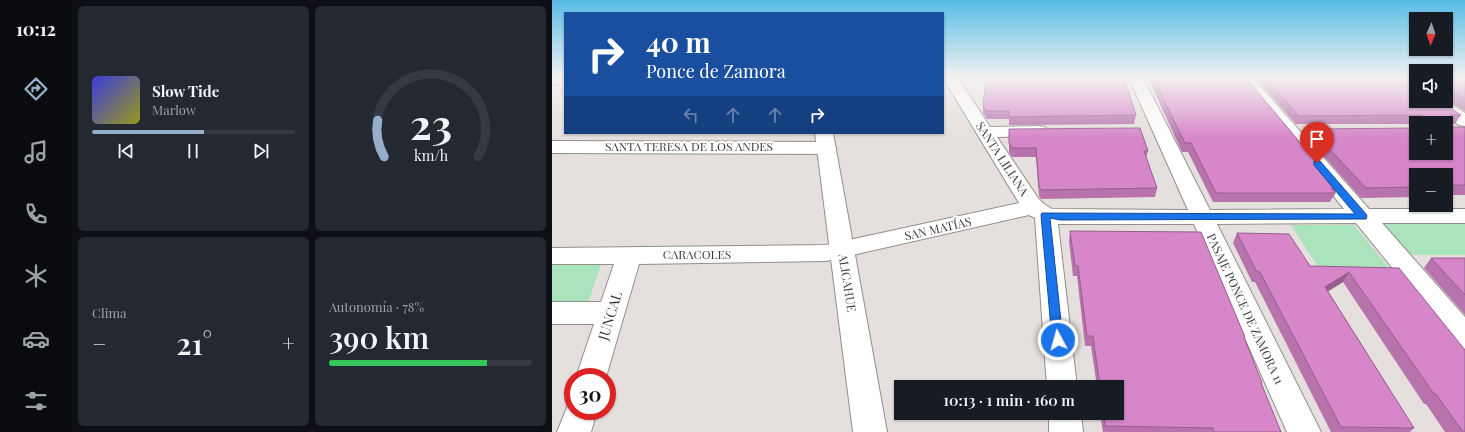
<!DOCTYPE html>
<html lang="es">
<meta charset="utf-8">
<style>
body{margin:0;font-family:"Playfair Display",serif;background:#242831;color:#f1f3f6;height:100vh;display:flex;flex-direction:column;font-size:15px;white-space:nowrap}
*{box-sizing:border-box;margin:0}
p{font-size:13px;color:#9ea1a6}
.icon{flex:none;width:22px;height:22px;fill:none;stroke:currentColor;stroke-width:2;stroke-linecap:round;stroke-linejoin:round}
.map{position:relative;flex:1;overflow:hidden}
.sheet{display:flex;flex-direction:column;gap:6px;padding:6px;background:#0d0f14;width:480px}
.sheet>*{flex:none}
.banner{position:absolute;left:12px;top:12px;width:380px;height:122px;border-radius:0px;box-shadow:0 1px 3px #0004;background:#1a4fa0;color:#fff;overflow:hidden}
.needle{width:26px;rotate:182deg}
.buttons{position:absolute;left:857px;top:12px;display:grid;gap:8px}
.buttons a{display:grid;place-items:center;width:44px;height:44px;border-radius:0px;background:#171b24;box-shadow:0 1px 3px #0004;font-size:20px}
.speed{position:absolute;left:12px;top:368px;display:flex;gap:8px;font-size:20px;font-weight:700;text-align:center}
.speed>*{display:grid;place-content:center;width:52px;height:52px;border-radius:50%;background:#171b24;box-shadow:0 1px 3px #0004;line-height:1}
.speed .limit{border:6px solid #d22;background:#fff;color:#111}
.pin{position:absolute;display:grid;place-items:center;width:34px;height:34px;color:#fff;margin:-41px -17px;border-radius:50% 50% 50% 0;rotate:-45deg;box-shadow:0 0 4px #0007}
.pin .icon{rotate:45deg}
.me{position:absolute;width:44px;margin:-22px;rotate:354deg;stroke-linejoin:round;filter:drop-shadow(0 0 3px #0008)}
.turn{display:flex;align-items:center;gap:14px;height:84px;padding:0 16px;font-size:18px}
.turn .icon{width:52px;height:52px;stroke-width:2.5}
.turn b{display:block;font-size:28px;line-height:34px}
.lanes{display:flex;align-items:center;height:38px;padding:0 16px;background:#0003;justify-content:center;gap:20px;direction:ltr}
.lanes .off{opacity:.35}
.big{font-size:30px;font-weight:600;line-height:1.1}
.sheet .card{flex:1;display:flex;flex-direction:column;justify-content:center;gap:6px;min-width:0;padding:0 14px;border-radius:6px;background:#242831}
.sheet .dial{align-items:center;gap:0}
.dial svg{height:104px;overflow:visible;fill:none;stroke:#363941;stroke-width:7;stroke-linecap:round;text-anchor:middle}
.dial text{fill:#f1f3f6;stroke:none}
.song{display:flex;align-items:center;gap:12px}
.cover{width:48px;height:48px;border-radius:6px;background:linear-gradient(135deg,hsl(240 70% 55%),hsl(60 70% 35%))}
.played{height:4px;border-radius:2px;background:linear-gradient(90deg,#95aec9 55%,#363941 55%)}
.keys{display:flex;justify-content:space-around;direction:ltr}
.heat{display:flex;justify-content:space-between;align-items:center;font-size:22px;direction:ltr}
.charge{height:6px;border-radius:3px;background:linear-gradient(90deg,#34c759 78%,#363941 0)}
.sheet .tiles{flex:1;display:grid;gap:6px;grid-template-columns:repeat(2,1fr)}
.trip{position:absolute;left:342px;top:380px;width:230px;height:40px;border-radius:0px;background:#171b24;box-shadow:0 1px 3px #0004;font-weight:600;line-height:40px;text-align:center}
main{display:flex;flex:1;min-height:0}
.tab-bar{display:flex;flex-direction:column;width:72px;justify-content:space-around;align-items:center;background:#090b0e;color:#9ea1a6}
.tab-bar .icon{width:28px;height:28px}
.tab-bar .current{color:#95aec9}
.tab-bar b{font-size:18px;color:#f1f3f6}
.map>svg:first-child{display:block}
.green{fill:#abe3bc}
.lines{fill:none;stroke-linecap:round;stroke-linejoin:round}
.street-casing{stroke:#938e8c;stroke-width:2}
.secondary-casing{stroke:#938e8c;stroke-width:2}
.street{fill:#fff;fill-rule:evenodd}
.secondary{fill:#fff;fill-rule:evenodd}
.wall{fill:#b873ad}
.shaded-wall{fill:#965e8d}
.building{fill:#d686c9;stroke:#965e8d}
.route{fill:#1a73e8;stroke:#114b97}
.labels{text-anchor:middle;stroke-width:4;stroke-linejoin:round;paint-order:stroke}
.street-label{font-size:12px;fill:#3c3a39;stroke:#fff}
.near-street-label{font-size:14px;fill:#3c3a39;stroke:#fff}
</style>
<main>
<nav class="tab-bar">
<b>10:12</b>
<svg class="icon current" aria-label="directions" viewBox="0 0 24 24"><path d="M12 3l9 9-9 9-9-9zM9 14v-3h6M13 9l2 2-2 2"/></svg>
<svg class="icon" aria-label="music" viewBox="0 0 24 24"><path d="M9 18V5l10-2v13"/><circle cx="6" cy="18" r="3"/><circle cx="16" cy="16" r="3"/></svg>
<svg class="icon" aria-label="phone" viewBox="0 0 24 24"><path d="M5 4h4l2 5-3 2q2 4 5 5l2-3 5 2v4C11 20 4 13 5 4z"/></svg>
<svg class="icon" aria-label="climate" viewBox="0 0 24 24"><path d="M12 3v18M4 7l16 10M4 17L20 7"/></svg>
<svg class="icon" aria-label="car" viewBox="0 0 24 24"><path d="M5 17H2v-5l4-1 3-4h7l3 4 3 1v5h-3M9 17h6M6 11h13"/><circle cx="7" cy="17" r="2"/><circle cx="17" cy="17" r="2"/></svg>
<svg class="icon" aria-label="filters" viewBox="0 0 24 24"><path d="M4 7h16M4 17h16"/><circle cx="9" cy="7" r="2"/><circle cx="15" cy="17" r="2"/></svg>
</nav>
<section class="sheet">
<div class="tiles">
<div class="card">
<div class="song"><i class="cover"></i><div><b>Slow Tide</b><p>Marlow</p></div></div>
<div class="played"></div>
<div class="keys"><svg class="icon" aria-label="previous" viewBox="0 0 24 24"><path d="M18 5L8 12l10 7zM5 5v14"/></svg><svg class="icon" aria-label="pause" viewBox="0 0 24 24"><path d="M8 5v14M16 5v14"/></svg><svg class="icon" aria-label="next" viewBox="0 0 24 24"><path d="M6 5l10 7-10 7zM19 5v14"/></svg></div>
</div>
<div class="card dial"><svg viewBox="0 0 100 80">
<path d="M14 69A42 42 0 1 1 86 69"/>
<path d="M14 69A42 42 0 0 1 9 41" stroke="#95aec9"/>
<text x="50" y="56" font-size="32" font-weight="700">23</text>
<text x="50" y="72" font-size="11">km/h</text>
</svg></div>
<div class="card"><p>Clima</p>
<div class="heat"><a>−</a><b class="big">21°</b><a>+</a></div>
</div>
<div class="card"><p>Autonomía · 78%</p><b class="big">390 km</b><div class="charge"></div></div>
</div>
</section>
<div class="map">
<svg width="913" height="432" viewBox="0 0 913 432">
<rect width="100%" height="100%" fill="#e5dfdd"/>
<g class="green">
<path d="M828 224H913V255H852Z"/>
<path d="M739 225H802L837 268H767Z"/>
<path d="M0 264H49L36 303H0Z"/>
</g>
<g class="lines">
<g class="street-casing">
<g id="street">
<rect x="0" y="78" width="13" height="6"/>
<path d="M391 78H406L438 127 487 126 493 127 496 131 493 135 487 136 445 137 486 198 492 204 500 209 636 210 577 78H591L658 210 792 209 686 78H701L817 209H913V223H830L913 317V349L903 345 804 223 665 224 769 432H735L642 224H506L525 387H495L483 218 477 215 274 261 87 264 54 377H24L42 324H0V302H49L62 264H0V248L274 245 467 203Z"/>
<path d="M876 101H894L913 113V126L907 125 878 104Z"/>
<path d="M0 141 275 142 282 144 284 148 282 152 275 154 0 153Z"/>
<path d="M21 399V411H45L39 432H5L18 400Z"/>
<path d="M497 413H529L531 432H497Z"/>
</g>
</g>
<g class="secondary-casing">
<path id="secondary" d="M263 133H281L335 432H301Z"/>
</g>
<use href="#street" class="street"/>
<use href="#secondary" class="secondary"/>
</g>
<g class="wall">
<path d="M596 78H694L786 188 781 198H780L778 202H661L636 152H630Z"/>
<path d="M703 78H857L864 101 909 115 903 124H899V127H913V195H894V175H864V197L809 198 755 137 759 129 864 153 894 123H864V124H744Z"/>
<path d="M894 78H913V111L894 100Z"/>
<path d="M431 105 584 115 582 124 457 125V119H435L431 113Z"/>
<path d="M457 129 596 151 594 158 605 188 603 197 489 199 487 196 484 157H460L457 152Z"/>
<path d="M518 231 693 337 692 339 710 383 709 385 729 432H551L548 413H565V387H545L539 346H533L525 276H521L517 241Z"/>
<path d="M685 233 758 266 847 268 913 432H893L874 404H872L791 282 776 291 862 428 858 432H779L703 282H700L681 243Z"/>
<path d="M879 258H913V315L872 268Z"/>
</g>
<path class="shaded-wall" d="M797 272 791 282 767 297 773 287Z"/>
<g class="building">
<path d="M434 78H572L584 115 457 117V111H434L431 105Z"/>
<path d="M601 78H694L786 188H779L783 193H664L639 143H633Z"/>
<path d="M713 78H857L864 84V101H888L909 115H898L899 127H913V185H894V175H864V187L814 188 759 129 864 128V153H894V123H871L870 115 747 116Z"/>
<path d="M894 78H913V99L900 91H894Z"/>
<path d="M588 128 596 151H592L605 188 490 190 487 187 484 148H460L457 143V129Z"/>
<path d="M518 231 649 232 693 337H692L710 383H709L729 432H662L661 428 553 426 552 413H565V387H548L541 336H535L526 266H523Z"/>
<path d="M685 233 737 234 758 266 847 268 913 350V432H911L884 394H882L797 272 773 287 862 428 789 427 708 272H705Z"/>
<path d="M879 258H913V295Z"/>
</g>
<linearGradient id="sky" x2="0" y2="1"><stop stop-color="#58bde6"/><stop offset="0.56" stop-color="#f3f1f0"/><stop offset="1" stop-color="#f3f1f0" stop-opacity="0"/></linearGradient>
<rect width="913" height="139" fill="url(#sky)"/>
<path class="route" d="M762 161H768L814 214 815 216 814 219 508 220 498 218 511 340 510 343 506 345 501 343 500 340 489 215 490 213 803 214 762 165Z"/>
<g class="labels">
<g class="street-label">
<text x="137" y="151">SANTA TERESA DE LOS ANDES</text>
<text transform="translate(450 159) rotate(57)" y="4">SANTA LILIANA</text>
<text transform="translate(386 229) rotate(-13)" y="4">SAN MATÍAS</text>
<text x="145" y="259">CARACOLES</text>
<text transform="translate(295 283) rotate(81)" y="4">ALICAHUE</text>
<text transform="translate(693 309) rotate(65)" y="4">PASAJE PONCE DE ZAMORA 11</text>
</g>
<g class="near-street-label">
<text transform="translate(58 316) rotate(-73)" y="5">JUNCAL</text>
</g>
</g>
</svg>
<div class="buttons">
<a><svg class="needle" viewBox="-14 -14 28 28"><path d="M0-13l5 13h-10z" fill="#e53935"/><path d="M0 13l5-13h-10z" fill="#9ea1a6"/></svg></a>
<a><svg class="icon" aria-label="sound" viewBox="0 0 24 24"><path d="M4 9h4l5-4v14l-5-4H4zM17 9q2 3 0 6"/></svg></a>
<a>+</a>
<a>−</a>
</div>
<div class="speed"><div class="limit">30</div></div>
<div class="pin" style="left:765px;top:163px;background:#d93025"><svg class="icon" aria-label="arrive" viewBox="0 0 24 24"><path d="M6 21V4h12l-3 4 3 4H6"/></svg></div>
<svg class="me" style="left:506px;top:340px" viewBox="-20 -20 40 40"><circle r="17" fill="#1a73e8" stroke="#fff" stroke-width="3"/><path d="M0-11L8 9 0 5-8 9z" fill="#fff"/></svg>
<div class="trip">10:13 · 1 min · 160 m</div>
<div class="banner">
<div class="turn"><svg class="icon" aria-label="right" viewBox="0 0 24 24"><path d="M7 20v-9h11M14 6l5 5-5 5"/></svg><div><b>40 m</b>Ponce de Zamora</div></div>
<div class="lanes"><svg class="icon off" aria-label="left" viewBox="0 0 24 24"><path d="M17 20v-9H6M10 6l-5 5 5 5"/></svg><svg class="icon off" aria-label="ahead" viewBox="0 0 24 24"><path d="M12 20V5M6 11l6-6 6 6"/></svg><svg class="icon off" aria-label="ahead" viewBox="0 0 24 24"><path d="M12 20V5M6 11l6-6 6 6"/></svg><svg class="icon" aria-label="right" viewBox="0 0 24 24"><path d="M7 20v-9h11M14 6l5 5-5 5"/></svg></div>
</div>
</div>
</main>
